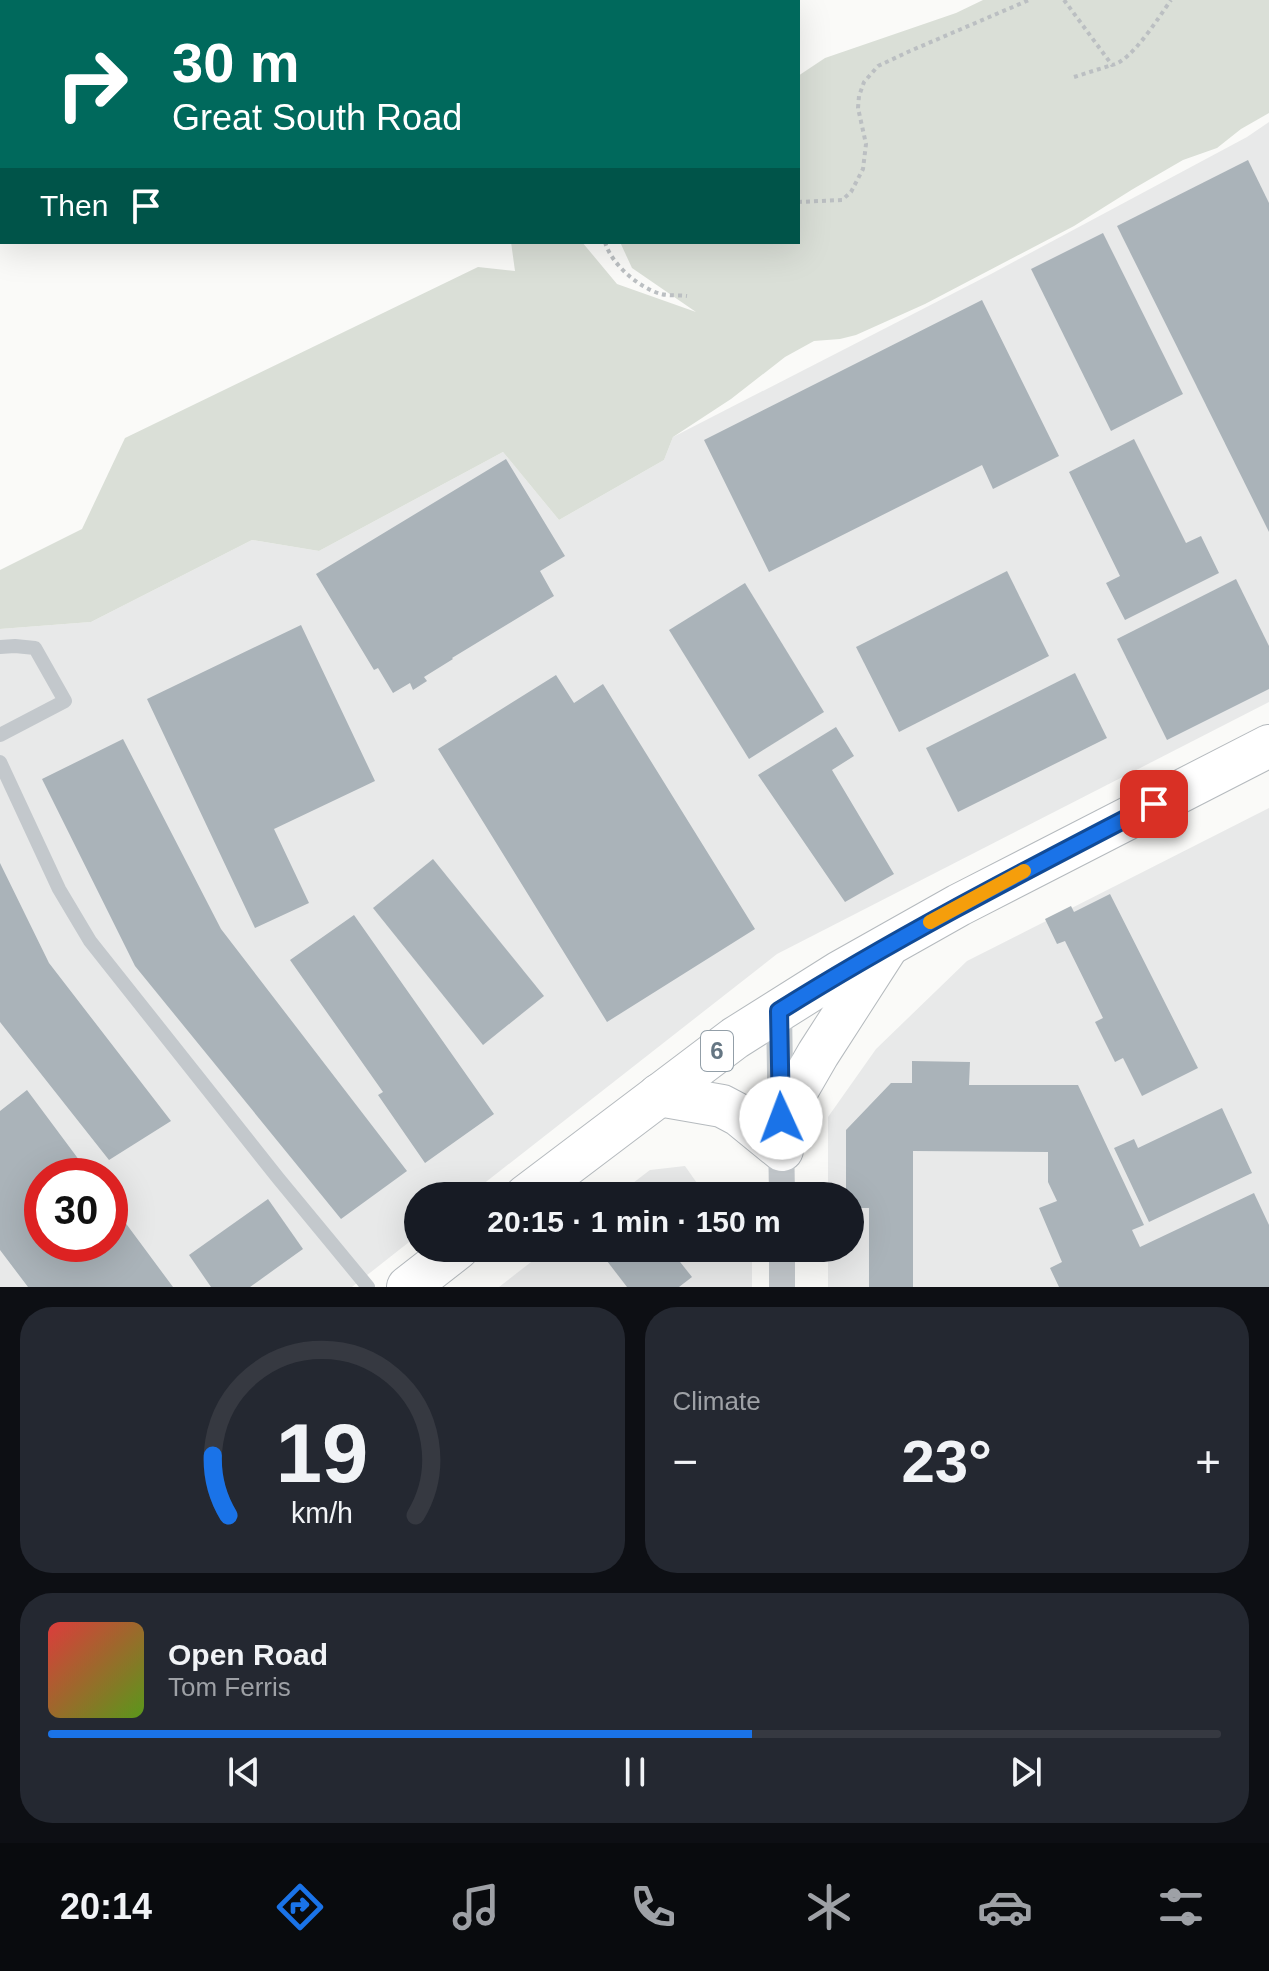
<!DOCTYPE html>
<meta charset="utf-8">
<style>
body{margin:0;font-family:Arial,sans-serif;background:#242831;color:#f1f3f6;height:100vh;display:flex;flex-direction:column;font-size:30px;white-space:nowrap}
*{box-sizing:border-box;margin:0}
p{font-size:26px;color:#9ea1a6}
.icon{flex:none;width:44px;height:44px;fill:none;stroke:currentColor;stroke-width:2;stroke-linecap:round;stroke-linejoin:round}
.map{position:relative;height:1287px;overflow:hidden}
.panel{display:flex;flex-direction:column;gap:20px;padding:20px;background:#0d0f14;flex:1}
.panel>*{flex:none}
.hud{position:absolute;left:0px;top:0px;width:800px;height:244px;box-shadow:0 8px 32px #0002;background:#00695c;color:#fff;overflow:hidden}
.speed{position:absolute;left:24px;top:1158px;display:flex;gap:16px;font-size:40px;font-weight:700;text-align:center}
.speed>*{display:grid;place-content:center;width:104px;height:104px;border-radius:50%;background:#171b24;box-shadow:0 8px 32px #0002;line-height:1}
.speed .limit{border:12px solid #d22;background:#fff;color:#111}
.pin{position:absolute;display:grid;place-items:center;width:68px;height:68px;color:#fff;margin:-34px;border-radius:16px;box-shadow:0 4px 12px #0006}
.me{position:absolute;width:88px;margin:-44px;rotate:358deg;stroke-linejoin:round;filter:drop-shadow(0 0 6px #0008)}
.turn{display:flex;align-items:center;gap:28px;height:168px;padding:0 40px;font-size:36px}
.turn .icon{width:104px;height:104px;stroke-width:2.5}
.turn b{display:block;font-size:56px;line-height:68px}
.then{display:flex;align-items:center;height:76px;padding:0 40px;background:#0003;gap:16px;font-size:30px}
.big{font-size:60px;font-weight:600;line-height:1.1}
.panel .tile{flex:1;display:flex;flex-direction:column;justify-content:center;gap:12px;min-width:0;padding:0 28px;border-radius:32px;background:#242831}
.panel .dial{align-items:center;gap:0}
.dial svg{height:208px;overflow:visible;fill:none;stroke:#363941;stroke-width:7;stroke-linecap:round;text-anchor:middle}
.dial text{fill:#f1f3f6;stroke:none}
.song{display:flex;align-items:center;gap:24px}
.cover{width:96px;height:96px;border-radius:12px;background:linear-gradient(135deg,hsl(0 70% 55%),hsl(90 70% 35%))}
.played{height:8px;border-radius:4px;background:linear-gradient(90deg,#1a73e8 60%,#363941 60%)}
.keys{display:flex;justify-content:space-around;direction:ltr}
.heat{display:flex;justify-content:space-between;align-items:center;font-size:44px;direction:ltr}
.panel .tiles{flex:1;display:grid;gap:20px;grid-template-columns:1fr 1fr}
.tile:last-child{grid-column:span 2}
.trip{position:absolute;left:404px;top:1182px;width:460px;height:80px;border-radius:40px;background:#171b24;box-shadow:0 8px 32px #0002;font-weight:600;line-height:80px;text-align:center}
.tabs{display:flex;height:128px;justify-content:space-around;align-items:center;background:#090b0e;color:#9ea1a6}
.tabs .icon{width:56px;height:56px}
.tabs .selected{color:#1a73e8}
.tabs b{font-size:36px;color:#f1f3f6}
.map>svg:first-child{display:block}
.built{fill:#e8e9e9;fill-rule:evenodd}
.green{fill:#dadfd7}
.building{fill:#aab3b9}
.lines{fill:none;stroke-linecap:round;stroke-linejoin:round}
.primary-casing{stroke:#b5babe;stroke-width:44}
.path{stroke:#bbbfc2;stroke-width:4;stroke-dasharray:4 4;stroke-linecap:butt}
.lane{stroke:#c3c8cc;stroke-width:14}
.street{stroke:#c3c8cc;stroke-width:26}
.primary{stroke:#fff;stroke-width:42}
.route-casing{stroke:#114b97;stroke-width:20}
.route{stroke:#1a73e8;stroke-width:14}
.slow{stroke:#f59e0b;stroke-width:14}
.labels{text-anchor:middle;stroke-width:8;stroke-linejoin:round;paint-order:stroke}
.shield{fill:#fff;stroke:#939fa8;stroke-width:2}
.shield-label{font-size:24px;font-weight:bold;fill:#657683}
</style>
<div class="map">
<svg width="1269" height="1287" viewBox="0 0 1269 1287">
<rect width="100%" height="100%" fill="#fafaf8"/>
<g class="built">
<path d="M1269 122V702L777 954 468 1196H418V1235L352 1287H0V629L91 622 252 540 319 551 503 452 559 520 664 460 673 437 991 274 1247 137ZM42 1176H110V1244H42Z"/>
<path d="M1269 808V1287H828V1248H850V1196H828V1117L876 1049 967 961Z"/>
<path d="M685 1166 706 1196H616L650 1170Z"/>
<path d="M549 1248H742L752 1262V1287H499Z"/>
</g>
<path class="green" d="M983 0H1269V113L1241 129 1217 148 1183 160 1133 189 1074 226 925 304 856 335 840 339 814 341 785 357 731 399 673 437 664 460 559 520 503 452 319 551 252 540 91 622 0 629V570L82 529 125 438 478 267 515 271 511 242H582L617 284 696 312 632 268 620 242H798V76L825 58 956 13Z"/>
<g class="building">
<path d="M1248 160 1269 203V532L1117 226Z"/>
<path d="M1103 233 1183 394 1111 431 1031 269Z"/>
<path d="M982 300 1059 456 993 489 982 465 769 572 704 440Z"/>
<path d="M1134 439 1186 543 1201 536 1219 573 1125 620 1106 583 1120 576 1069 472Z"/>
<path d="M506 459 565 556 540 571 554 596 452 658 453 659 424 677 427 681 413 690 410 683 393 693 378 668 374 670 316 574Z"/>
<path d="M1007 571 1049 656 899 732 856 647Z"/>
<path d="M1236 579 1269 646V689L1167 740 1117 639Z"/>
<path d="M745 583 824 712 749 759 669 630Z"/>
<path d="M301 625 375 781 274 829 309 903 255 928 147 699Z"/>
<path d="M1075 673 1107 738 958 812 926 748Z"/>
<path d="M556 675 574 703 603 684 755 929 607 1022 438 749Z"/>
<path d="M836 727 854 756 832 770 894 874 845 902 758 775Z"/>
<path d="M123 739 221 929 407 1171 341 1219 135 966 42 779Z"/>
<path d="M433 859 544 996 483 1045 373 908Z"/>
<path d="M0 863 49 963 171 1121 109 1160 0 1022Z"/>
<path d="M1110 894 1198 1068 1142 1096 1123 1058 1115 1062 1095 1022 1103 1018 1065 941 1057 944 1045 919 1071 906 1074 912Z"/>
<path d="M354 915 494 1114 425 1163 378 1095 383 1092 290 960Z"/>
<path d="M912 1061 970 1062 969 1085H1078L1144 1225 1132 1230 1140 1247 1254 1193 1269 1225V1287H1059L1050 1268 1062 1262 1039 1208 1057 1201 1048 1182V1152L913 1151V1287H869V1208H850V1196H846V1130L891 1083H912Z"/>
<path d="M27 1090 91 1176H42V1244H110V1202L173 1287H28L0 1250V1111Z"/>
<path d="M1222 1108 1252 1173 1149 1222 1114 1148 1134 1139 1138 1148Z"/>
<path d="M268 1199 303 1249 250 1287H211L189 1255Z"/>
<path d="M597 1248H669L692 1277 679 1287H627Z"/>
</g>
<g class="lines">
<g class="primary-casing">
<g id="primary">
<path d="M659 1095 722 1106 739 1115 782 1150"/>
<path d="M781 1118 818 1054 885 950"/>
<path d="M526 1196 735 1038 840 972 959 905 1269 746"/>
<path d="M408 1287 458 1248"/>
</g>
</g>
<g class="path">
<path d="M1064 0 1112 65C1131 62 1159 17 1171 0"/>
<path d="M1074 77 1112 65"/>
<path d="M798 202 842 200 851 192 863 169 866 144 858 108 859 96 864 82 878 66 910 51 1029 0"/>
<path d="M605 242C611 264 639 288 661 294 669 296 679 295 687 296"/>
</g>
<g class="lane">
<path d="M0 647 15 646 35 648 65 701 0 735"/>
<path d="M0 762 59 889 90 941 278 1178 368 1287"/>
</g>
<g class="street">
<path d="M779 1011 782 1196"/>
<path d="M782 1248V1287"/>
</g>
<use href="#primary" class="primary"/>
</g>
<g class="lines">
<g class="route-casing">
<path id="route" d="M781 1118 779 1011C900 935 1027 870 1154 804"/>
</g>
<use href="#route" class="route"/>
<path class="slow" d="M930 922 1024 871"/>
</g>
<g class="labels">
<rect class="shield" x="701" y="1031" width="32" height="40" rx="6"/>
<g class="shield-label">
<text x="717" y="1059">6</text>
</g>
</g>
</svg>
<div class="speed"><div class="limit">30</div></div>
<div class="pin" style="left:1154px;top:804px;background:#d93025"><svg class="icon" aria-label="arrive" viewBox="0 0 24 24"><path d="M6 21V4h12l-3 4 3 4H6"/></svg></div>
<svg class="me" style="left:781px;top:1118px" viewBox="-20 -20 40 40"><circle r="19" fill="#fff"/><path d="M0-13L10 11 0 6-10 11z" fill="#1a73e8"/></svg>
<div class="trip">20:15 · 1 min · 150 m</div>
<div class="hud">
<div class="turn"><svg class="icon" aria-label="right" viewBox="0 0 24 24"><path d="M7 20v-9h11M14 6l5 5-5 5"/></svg><div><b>30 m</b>Great South Road</div></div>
<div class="then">Then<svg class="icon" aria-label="arrive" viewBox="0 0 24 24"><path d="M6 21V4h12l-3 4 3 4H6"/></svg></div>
</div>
</div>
<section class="panel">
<div class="tiles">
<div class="tile dial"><svg viewBox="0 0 100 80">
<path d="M14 69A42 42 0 1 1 86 69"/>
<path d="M14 69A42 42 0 0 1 8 46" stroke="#1a73e8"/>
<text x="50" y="56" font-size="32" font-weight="700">19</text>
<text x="50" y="72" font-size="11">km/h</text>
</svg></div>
<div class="tile"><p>Climate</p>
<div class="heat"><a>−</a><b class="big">23°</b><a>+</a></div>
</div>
<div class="tile">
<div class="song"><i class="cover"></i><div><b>Open Road</b><p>Tom Ferris</p></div></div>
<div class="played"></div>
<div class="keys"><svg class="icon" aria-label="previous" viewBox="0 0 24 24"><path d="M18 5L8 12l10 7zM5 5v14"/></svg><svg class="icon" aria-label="pause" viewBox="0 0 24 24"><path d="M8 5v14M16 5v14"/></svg><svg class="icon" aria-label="next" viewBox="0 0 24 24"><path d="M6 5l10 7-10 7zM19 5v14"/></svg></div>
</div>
</div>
</section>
<nav class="tabs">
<b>20:14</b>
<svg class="icon selected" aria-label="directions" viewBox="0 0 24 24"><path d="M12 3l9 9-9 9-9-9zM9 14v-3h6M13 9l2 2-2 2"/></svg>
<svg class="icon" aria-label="music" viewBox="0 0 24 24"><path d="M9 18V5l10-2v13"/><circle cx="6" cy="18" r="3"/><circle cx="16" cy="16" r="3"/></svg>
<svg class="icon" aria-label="phone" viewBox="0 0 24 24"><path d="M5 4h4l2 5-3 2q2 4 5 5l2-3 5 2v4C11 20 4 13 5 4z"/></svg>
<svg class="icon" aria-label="climate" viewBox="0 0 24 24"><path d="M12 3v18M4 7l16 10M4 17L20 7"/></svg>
<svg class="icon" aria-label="car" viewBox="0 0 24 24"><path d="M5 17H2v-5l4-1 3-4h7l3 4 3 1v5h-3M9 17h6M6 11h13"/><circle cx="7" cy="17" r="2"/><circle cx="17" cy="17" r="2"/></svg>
<svg class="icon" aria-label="filters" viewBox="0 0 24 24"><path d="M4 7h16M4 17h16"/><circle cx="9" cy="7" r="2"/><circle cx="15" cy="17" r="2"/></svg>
</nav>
